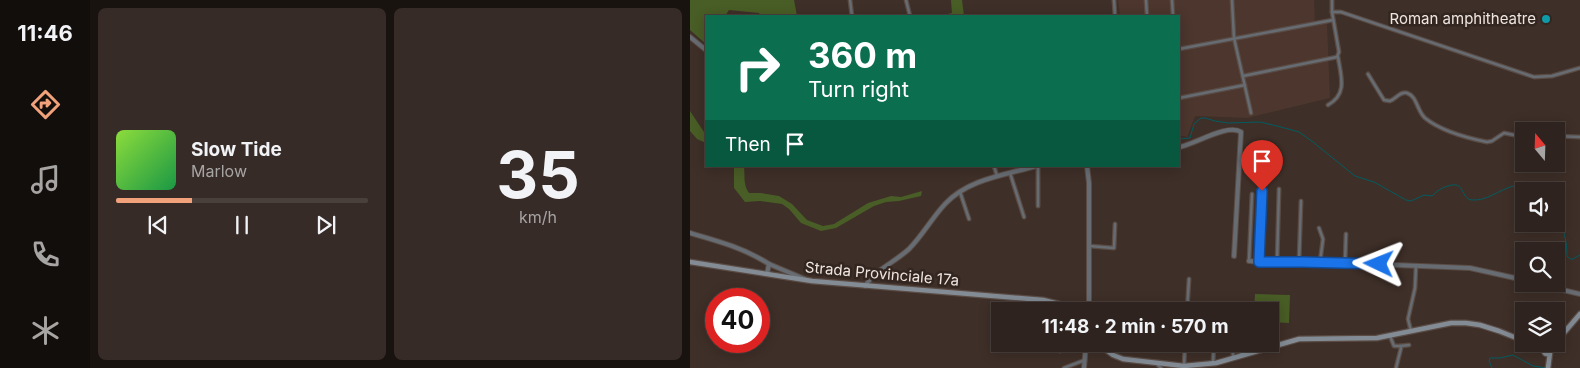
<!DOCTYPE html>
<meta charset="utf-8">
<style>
body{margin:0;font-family:Inter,sans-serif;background:#362b27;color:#f1f3f6;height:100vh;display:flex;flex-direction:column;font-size:19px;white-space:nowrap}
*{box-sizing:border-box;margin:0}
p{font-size:16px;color:#a7a4a4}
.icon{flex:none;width:28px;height:28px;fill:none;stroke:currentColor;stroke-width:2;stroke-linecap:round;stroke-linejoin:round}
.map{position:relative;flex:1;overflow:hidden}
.sheet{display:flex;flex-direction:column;gap:8px;padding:8px;background:#191310;width:600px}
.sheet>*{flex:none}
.top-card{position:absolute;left:15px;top:15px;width:475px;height:152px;border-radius:0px;box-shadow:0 2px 12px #0003,0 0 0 1px #49403c;background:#0b6e4f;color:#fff;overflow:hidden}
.needle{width:32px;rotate:341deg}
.controls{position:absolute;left:825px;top:122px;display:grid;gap:10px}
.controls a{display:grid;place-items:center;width:50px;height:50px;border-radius:0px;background:#2e231e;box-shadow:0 2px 12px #0003,0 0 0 1px #49403c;font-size:25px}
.speed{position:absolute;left:15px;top:288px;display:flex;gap:10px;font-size:25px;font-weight:700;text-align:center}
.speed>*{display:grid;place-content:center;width:65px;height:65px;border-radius:50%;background:#2e231e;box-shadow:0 2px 12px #0003,0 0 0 1px #49403c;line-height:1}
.speed .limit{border:8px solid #d22;background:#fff;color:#111}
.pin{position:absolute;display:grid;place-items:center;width:42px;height:42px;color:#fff;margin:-51px -21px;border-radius:50% 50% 50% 0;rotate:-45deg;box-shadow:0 0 5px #0007}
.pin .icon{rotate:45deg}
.me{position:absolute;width:55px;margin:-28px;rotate:272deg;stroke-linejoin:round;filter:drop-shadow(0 0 4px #0008)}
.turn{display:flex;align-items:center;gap:18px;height:105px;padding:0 20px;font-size:22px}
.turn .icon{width:65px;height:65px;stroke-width:2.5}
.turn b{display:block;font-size:35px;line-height:42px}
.then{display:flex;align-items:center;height:48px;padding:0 20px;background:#0003;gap:10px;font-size:19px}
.sheet .widget{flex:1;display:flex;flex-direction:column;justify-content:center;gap:8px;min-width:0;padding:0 18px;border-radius:8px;background:#362b27}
.sheet .dial{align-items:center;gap:0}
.dial b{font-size:65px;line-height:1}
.song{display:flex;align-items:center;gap:15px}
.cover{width:60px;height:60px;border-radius:8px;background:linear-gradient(135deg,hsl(90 70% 55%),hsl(140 70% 35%))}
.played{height:5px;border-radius:2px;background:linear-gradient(90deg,#f1a27b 30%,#49403c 30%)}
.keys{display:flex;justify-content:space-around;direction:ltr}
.sheet .tiles{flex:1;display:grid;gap:8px;grid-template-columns:repeat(2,1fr)}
.trip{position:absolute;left:301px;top:302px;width:288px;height:50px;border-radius:0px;background:#2e231e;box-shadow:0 2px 12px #0003,0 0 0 1px #49403c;font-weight:700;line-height:50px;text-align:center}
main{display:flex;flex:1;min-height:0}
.tab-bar{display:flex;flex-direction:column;width:90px;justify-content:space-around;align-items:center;background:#120e0c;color:#a7a4a4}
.tab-bar .icon{width:35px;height:35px}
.tab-bar .active{color:#f1a27b}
.tab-bar b{font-size:22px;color:#f1f3f6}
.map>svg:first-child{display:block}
.built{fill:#4c362d}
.green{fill:#495d26}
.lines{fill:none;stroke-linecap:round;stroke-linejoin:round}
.stream{stroke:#035c60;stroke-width:1}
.minor-casing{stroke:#5a4c45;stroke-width:5}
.tertiary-casing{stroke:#5a4c45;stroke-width:6}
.secondary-casing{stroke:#5a4c45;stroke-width:7}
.minor{stroke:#666c72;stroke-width:2.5}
.tertiary{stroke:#666c72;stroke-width:4}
.secondary{stroke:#838c95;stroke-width:4.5}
.route-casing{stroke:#114b97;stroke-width:12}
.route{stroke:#1a73e8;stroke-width:9}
.culture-dot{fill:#0f9aa8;stroke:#33251f;stroke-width:2}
.labels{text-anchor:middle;stroke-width:5;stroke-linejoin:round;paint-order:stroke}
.poi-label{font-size:15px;fill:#efe5e0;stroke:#33251f;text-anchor:end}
.street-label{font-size:15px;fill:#efe5e0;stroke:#33251f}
</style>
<main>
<nav class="tab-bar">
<b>11:46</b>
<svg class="icon active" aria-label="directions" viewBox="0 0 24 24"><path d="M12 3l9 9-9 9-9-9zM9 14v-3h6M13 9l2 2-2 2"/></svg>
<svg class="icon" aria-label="music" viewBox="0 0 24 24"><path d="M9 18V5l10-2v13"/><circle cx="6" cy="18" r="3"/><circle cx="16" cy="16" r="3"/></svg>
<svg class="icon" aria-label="phone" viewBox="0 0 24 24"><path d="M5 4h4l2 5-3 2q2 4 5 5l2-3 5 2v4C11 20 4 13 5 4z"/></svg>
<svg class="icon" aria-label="climate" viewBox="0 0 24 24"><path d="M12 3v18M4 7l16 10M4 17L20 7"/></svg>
</nav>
<section class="sheet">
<div class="tiles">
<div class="widget">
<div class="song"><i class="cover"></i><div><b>Slow Tide</b><p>Marlow</p></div></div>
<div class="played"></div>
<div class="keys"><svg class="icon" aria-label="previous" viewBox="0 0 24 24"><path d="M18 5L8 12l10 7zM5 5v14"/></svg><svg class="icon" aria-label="pause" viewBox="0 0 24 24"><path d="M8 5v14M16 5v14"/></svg><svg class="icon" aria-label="next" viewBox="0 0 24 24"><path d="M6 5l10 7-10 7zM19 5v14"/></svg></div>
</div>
<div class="widget dial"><b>35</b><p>km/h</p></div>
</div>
</section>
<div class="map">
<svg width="890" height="368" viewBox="0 0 890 368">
<rect width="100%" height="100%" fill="#3e2f28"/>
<path class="built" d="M428 0H624L625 24 637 22 640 98 557 118 505 116 497 137 489 135V16H430Z"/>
<g class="green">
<path d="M0 0H104L107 16H70L69 13 39 10 35 16H16V44L0 30Z"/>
<path d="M261 0H272L274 16H249L262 13Z"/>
<path d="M0 111 16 135V143L7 139 0 131Z"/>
<path d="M44 166H54C55 175 53 185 59 193H71L89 196 102 204 117 220 133 226 144 224 178 203 201 196 211 197 232 191 231 196 209 201 196 202 184 206 146 228 131 231 111 223 99 209 92 204 70 201 55 202 44 188Z"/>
<path d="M565 294 600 295 599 323 580 322V311H564Z"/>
</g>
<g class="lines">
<g class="stream">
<path d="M489 139 500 138 504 124 511 118H515L525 121 538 123 570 122 591 127 609 132 623 142 665 176 684 182 716 200 721 201 734 195 742 196C747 191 751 188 758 186 776 180 770 199 782 200 797 201 809 190 823 186L828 191 834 193"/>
<path d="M866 215C874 227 877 242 877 256L880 259H883L890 255"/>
<path d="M802 368 799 361 800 358H810L823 355 843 366 857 368"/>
</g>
<g class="minor-casing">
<g id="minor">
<path d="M160 0 162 16"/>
<path d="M216 0 220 16"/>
<path d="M424 0 425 16"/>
<path d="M456 0 457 16"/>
<path d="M482 0 483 16"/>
<path d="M542 0 544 38 561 113"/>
<path d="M642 12H651L844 77 862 76 890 68"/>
<path d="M489 49 643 20"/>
<path d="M678 74 694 100 700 101C706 99 710 91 717 93 727 96 727 111 735 118 751 131 777 138 797 142L802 141 814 133 834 137"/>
<path d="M553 76 647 57 649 52 642 12V0"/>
<path d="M489 98 555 85"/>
<path d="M638 105C658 94 651 76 648 57"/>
<path d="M866 136 890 137"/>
<path d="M304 166 307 176"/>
<path d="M348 166V206"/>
<path d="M320 173 334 217"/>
<path d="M270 192 279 219"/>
<path d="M629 228 633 239 630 262"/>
<path d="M399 246 424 248 425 224"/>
<path d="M559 261 562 194"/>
<path d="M569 262 572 191"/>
<path d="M609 262 611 201"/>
<path d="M587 263 589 189"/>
<path d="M655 263 656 234"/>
<path d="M497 311 499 279"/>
<path d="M721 331 718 319 725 288 726 266"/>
<path d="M700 336 704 346H710L711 348 706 368"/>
<path d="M551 344V356"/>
<path d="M710 346 719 345"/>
<path d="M355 347 370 351 387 344"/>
<path d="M495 348 512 349"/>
<path d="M543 358V344"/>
<path d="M523 363 524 344"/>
<path d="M467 364 471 368"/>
<path d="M494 366 495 344"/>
<path d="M374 368 395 360"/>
</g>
</g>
<g class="tertiary-casing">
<g id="tertiary">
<path d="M0 37 16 50"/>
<path d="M489 147C504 145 537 123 551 132L544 256"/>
<path d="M397 166 399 183V311"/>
<path d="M0 233C28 241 54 248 79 264L77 274"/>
<path d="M559 261 587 263 630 262 780 268 834 280"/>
<path d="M79 264 117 280"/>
<path d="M848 284 890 294"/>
<path d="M175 286C185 270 205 262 219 249 232 236 242 218 255 204 278 179 315 175 346 166"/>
<path d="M394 368 396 344"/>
</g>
</g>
<g class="secondary-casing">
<g id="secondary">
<path d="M0 262 122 281 353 300 369 304 380 311"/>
<path d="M866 342 890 314"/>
<path d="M408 344 423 355 433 359 494 366 526 363 609 339 687 338 761 323H776L790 325 809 331 834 341"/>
<path d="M841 344 855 348"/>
<circle cx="857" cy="351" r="3"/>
<path d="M858 368 860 353"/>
</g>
</g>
<use href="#minor" class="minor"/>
<use href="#tertiary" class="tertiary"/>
<use href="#secondary" class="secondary"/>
</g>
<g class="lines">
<g class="route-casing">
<path id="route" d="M572 191 569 262H613L689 264"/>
</g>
<use href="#route" class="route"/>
</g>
<circle class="culture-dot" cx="856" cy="19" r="5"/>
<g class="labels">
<g class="poi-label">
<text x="846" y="24">Roman amphitheatre</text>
</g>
<g class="street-label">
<text transform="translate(192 274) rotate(5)" y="5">Strada Provinciale 17a</text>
</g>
</g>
</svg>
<div class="controls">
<a><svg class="needle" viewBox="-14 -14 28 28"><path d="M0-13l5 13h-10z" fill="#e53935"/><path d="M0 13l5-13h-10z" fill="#a7a4a4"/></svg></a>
<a><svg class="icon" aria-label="sound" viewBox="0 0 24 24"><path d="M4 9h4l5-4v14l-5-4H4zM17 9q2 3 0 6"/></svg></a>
<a><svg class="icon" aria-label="search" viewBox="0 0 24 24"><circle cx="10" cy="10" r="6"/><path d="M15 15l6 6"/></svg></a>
<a><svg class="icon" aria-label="layers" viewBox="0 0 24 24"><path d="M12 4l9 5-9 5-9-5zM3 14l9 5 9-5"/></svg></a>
</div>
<div class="speed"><div class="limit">40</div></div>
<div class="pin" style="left:572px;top:191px;background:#d93025"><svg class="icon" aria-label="arrive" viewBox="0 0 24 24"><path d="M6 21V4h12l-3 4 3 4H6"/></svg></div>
<svg class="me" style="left:689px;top:264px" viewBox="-20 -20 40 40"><path d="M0-17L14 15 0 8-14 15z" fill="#1a73e8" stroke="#fff" stroke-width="4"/></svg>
<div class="trip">11:48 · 2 min · 570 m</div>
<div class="top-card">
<div class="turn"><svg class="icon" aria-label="right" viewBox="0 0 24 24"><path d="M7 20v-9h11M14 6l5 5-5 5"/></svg><div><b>360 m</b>Turn right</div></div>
<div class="then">Then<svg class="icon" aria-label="arrive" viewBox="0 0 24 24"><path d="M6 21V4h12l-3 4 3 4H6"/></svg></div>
</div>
</div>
</main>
